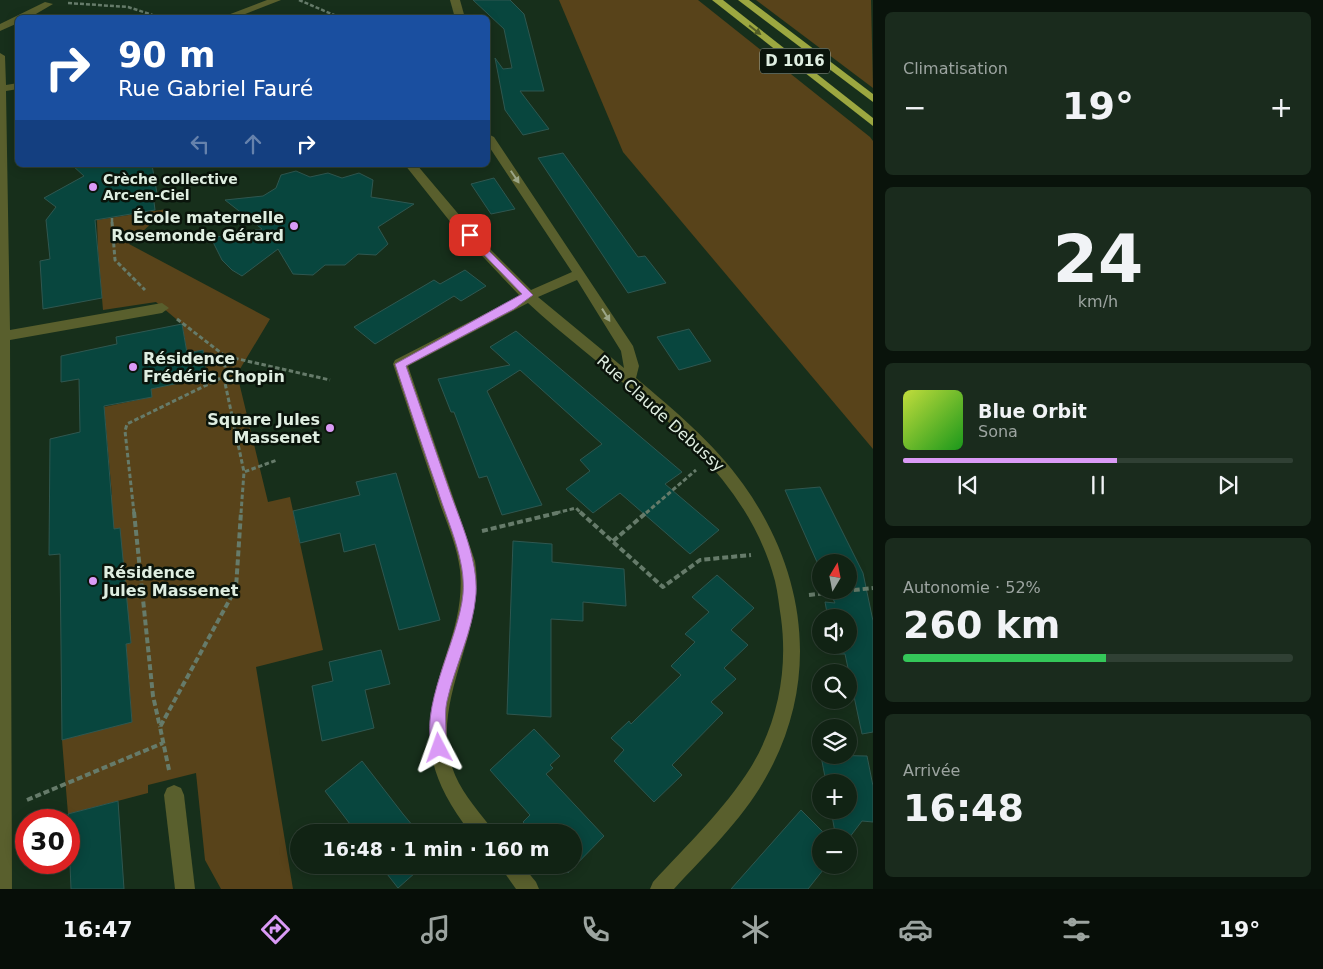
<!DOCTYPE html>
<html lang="fr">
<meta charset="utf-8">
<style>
body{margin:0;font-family:"DejaVu Sans",sans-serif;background:#1a2b1d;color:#f1f3f6;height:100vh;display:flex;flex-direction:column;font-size:19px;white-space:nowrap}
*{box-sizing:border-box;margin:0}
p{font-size:16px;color:#9ca4a0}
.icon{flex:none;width:28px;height:28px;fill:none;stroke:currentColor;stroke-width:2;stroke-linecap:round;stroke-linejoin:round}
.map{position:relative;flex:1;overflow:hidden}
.side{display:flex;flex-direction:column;gap:12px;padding:12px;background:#09130b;width:450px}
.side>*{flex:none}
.hud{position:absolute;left:15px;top:15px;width:475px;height:152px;border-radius:8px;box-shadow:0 2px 12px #0003,0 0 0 1px #304034;background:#1a4fa0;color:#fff;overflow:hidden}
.needle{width:32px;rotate:10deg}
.tools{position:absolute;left:812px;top:554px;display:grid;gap:10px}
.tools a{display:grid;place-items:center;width:45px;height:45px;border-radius:50%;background:#112314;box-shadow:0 2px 12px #0003,0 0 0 1px #304034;font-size:25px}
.speed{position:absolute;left:15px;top:809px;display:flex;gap:10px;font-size:25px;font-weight:700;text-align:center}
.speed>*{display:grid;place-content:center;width:65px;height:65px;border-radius:50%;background:#112314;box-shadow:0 2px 12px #0003,0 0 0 1px #304034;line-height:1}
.speed .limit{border:8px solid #d22;background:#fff;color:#111}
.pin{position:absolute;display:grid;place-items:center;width:42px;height:42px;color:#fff;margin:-21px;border-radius:10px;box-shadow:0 2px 8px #0006}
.me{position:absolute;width:55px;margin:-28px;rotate:356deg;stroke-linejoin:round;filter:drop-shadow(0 0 4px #0008)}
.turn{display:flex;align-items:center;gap:18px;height:105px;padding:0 20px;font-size:22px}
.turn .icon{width:65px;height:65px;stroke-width:2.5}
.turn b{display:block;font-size:35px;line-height:42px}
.lanes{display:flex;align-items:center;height:48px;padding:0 20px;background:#0003;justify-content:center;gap:25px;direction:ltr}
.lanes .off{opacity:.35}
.big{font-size:38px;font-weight:700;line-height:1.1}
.side .tile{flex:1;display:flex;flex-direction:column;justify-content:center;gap:8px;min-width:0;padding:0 18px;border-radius:8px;background:#1a2b1d}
.side .dial{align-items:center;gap:0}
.dial b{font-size:65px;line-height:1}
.song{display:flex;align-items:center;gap:15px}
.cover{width:60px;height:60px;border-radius:8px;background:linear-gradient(135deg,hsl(70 70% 55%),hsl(120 70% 35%))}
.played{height:5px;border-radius:2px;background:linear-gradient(90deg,#da9af6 55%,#304034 55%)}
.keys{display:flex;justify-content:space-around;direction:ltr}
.heat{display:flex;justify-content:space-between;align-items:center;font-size:28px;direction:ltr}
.charge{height:8px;border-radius:4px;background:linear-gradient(90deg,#34c759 52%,#304034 0)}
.trip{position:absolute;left:290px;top:824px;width:292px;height:50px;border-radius:25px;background:#112314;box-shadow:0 2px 12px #0003,0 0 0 1px #304034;font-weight:700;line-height:50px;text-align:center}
.tab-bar{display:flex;height:80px;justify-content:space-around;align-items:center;background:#070e08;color:#9ca4a0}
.tab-bar .icon{width:35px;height:35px}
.tab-bar .selected{color:#da9af6}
.tab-bar b{font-size:22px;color:#f1f3f6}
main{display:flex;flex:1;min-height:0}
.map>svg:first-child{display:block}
.green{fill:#58431a}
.building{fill:#08463e;stroke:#2f5750}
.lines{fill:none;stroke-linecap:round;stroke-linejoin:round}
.path-far2{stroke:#667b6a;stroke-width:2.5;stroke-dasharray:4 2;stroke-linecap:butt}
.path-far1{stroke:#667b6a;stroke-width:3;stroke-dasharray:4.5 2.5;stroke-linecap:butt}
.path{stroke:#667b6a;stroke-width:4;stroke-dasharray:6 3;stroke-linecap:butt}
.minor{fill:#595f2d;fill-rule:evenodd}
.highway{fill:#9ca740;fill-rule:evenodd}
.oneway{fill:#535e26}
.oneway2{fill:#9ca687}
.route{fill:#da9af6;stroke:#8e64a0}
.poi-dot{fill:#da9af6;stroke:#0a140b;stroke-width:2}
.labels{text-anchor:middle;stroke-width:5;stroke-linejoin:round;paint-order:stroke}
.far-poi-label{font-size:14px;font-weight:bold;fill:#dfeee1;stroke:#0a140b;text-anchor:start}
.shield{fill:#0a140b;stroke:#9fada1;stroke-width:1}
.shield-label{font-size:15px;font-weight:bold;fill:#dfeee1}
.poi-label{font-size:16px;font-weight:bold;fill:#dfeee1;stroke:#0a140b;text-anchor:end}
.street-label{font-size:16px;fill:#dfeee1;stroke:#0a140b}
</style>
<main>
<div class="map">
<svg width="873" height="889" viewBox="0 0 873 889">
<rect width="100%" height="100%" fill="#172f1b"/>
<g class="green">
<path d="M559 0H698L870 137 873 141V449L623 152Z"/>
<path d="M756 0H871L873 88Z"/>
<path d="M167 209 129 244 270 319 237 374 268 502 290 497 323 650 256 667 293 889H221L205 860 196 773 148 785V793L68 814 62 740 132 721 126 644 131 643 111 530 108 496 112 495 104 407 151 397V389L207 377 203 350 187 353 182 324 156 302 103 310 98 250 97 220Z"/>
</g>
<g class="building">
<path d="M473 0H510L524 14 544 91H520L549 129 523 135 505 110 495 58 503 69 512 68 504 29Z"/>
<path d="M563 153 638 257 645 256 666 283 628 293 538 158Z"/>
<path d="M72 165H152L157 193 153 194 155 210 95 220 102 298 43 309 40 261 50 259 46 220 56 207 44 198 84 176Z"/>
<path d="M296 171 310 177 328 173 342 178 359 173 373 180 371 197 414 204 378 227 388 244 376 255 358 254 345 265H325L313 275 293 274 278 249 242 276 232 270 222 260 211 238 262 229 225 200 263 196 276 188 281 175Z"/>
<path d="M494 178 515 209 491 214 471 184Z"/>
<path d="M465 270 486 286 461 301 454 296 375 344 354 327 434 280 440 284Z"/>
<path d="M182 324 187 353 203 350 207 377 151 389 152 397 104 406 114 529 120 528 131 643 126 644 132 722 62 740 60 554 49 555 50 439 80 432 79 379 61 382V356L117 344 116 337Z"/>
<path d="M689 329 711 361 679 370 657 337Z"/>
<path d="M516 331 682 472 665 484 719 530 690 554 620 493 593 513 566 489 590 471 580 460 602 444 520 370 487 391 542 505 502 515 487 476 479 478 454 412H451L438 379 510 365 490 347Z"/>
<path d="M396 473 440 620 399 630 375 544 344 552 340 533 300 543 293 511 360 495 356 482Z"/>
<path d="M820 487 863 573 873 621V732L862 734 845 654H835L834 645H849V618H828L825 602 835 603 829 590H849V562H821V571L785 490Z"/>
<path d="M513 541 552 544V562L624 569 626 606 583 602V621L551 619V717L507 714Z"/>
<path d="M717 575 754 608 731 630 748 645 724 668 736 679 711 702 723 713 672 765 682 775 654 802 614 761 624 750 611 738 629 721 631 724 681 675 671 666 695 642 685 634 709 612 692 597Z"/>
<path d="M381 650 390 684 365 690 374 728 322 741 312 686 333 681 329 662Z"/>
<path d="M534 729 560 756 550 765 553 768 546 774 604 836 568 873 561 865H574V832H533L523 822 530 815 490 770Z"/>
<path d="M820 751 821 755 867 756 873 786V822L862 821 849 838H836L831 810H849V782H826Z"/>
<path d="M362 761 403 814 418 832H356L325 791Z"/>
<path d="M118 801 124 889H71L68 814Z"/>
<path d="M801 810 829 838H821V865H827L808 889H731Z"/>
<path d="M380 865H424L398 888Z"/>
</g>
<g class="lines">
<g class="path-far2">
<path d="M299 0 341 18"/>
<path d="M68 3 128 7 162 18"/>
<path d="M112 218V223"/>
</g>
<g class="path-far1">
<path d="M112 222 115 260 145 290"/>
<path d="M177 319 225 356 330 380"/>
<path d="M225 356V383L244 472 277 460"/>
<path d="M134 513 125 431 127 424 225 376"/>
<path d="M241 513 244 472"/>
<path d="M556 513 576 508 581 513"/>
<path d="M646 513 696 470"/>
</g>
<g class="path">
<path d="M134 512 153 696 160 727"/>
<path d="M580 512 663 587 700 560 751 555"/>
<path d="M482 531 561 512"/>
<path d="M613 541 647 512"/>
<path d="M809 595 873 588"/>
<path d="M169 770 160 727 236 588 241 512"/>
<path d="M27 800 163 743"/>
</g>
<g class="minor">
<path d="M267 0H281L235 18H220Z"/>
<path d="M450 0H460L465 18H455Z"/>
<path d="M45 2 53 4 29 18H18V23L0 31V24Z"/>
<path d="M0 53 5 56 6 85 18 83V89L6 91 10 330 162 303 169 308 162 313 10 340 12 889H0Z"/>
<path d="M488 134 494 137 633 346 639 366 636 378C674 410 714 443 743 484 807 573 821 682 765 779 742 820 706 854 674 889H650L653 882C687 845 724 810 751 767 778 722 788 670 781 618 779 606 778 593 775 581 742 456 617 385 528 303L408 366 475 561C487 633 430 698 452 767 459 789 475 807 489 825L492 832H470C420 767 422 727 447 652 456 625 463 598 460 570 457 547 448 526 440 504 424 458 409 411 393 364L395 360 520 296 452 224 405 165H417L477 236 531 290 572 272 488 145ZM577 280 621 351 624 368 538 297Z"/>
<path d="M174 785 181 788 184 795 195 889H175L164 795 167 788Z"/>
<path d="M499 865H522L536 882 539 889H516Z"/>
</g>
<g class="highway">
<path d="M712 0H723L873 118V126Z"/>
<path d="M738 0H749L873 94V102Z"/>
</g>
</g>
<defs><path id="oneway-solid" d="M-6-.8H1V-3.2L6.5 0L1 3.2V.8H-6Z" transform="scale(1.25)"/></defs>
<use class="oneway" href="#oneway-solid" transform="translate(755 30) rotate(38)"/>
<g class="oneway2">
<use href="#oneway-solid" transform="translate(515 177) rotate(56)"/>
<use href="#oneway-solid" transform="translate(606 315) rotate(58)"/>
</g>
<path class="route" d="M470 232 533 295 514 309 406 366C421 408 435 450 450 492 461 523 478 560 476 594 473 632 455 665 447 701 443 717 449 741 444 753L439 755 434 753C416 711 459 640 463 594 466 560 448 523 438 491 423 449 409 406 395 364L522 294 467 237 465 235Z"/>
<g class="poi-dot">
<circle cx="93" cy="187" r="5"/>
<circle cx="294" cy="226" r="5"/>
<circle cx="133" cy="367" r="5"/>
<circle cx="330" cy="428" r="5"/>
<circle cx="93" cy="581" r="5"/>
</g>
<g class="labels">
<g class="far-poi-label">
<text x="103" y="184">Crèche collective<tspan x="103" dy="16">Arc-en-Ciel</tspan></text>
</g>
<rect class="shield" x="760" y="48.5" width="70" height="25" rx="4"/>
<g class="shield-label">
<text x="795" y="66">D 1016</text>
</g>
<g class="poi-label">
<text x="284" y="223">École maternelle<tspan x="284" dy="18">Rosemonde Gérard</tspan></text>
<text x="143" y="364" text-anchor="start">Résidence<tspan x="143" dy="18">Frédéric Chopin</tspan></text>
<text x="320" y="425">Square Jules<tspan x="320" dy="18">Massenet</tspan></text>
<text x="103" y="578" text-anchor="start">Résidence<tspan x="103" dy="18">Jules Massenet</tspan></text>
</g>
<g class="street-label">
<text transform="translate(661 413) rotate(42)" y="6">Rue Claude Debussy</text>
</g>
</g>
</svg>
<div class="tools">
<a><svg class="needle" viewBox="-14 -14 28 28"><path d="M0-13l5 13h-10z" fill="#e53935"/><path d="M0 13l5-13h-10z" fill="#9ca4a0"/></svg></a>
<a><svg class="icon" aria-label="sound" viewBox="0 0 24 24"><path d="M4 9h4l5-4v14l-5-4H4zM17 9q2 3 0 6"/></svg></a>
<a><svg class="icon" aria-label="search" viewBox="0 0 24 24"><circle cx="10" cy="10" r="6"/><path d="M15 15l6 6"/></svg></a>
<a><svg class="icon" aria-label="layers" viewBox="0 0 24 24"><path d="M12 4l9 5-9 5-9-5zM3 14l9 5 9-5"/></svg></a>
<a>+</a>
<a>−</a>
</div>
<div class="speed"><div class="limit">30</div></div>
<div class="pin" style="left:470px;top:235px;background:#d93025"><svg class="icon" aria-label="arrive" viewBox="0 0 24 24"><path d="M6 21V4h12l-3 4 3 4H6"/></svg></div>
<svg class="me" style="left:439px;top:748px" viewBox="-20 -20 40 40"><path d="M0-17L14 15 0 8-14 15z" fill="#da9af6" stroke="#fff" stroke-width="4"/></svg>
<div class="trip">16:48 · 1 min · 160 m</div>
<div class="hud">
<div class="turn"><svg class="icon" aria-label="right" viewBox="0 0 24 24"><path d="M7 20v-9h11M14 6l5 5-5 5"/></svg><div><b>90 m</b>Rue Gabriel Fauré</div></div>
<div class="lanes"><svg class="icon off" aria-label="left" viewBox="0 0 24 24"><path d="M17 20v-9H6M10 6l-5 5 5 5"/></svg><svg class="icon off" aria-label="ahead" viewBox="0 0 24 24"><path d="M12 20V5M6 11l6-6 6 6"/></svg><svg class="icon" aria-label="right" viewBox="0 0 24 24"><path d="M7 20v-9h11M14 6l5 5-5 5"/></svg></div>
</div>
</div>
<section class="side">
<div class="tile"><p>Climatisation</p>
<div class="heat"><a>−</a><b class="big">19°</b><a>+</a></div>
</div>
<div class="tile dial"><b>24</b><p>km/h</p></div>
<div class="tile">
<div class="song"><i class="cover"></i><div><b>Blue Orbit</b><p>Sona</p></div></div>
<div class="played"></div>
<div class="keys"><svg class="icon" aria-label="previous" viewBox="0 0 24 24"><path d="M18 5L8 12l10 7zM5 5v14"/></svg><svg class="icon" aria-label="pause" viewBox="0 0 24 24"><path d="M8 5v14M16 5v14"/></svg><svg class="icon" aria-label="next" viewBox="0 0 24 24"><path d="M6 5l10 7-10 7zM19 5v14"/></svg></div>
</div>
<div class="tile"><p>Autonomie · 52%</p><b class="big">260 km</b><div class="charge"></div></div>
<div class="tile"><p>Arrivée</p><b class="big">16:48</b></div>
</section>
</main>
<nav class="tab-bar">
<b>16:47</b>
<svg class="icon selected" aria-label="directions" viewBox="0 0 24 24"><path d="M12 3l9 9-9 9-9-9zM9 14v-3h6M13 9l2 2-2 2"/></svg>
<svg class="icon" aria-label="music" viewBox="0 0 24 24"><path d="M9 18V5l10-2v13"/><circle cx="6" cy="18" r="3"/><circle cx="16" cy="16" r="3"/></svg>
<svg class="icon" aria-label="phone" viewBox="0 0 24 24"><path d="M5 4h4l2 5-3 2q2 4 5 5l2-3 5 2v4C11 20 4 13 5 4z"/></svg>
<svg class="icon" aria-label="climate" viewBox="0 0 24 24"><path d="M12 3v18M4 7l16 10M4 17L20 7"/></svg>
<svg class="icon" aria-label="car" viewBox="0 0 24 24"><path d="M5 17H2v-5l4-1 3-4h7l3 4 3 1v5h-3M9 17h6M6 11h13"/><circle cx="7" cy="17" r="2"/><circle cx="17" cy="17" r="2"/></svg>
<svg class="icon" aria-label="filters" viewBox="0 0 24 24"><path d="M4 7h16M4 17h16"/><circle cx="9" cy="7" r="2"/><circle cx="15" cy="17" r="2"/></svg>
<b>19°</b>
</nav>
